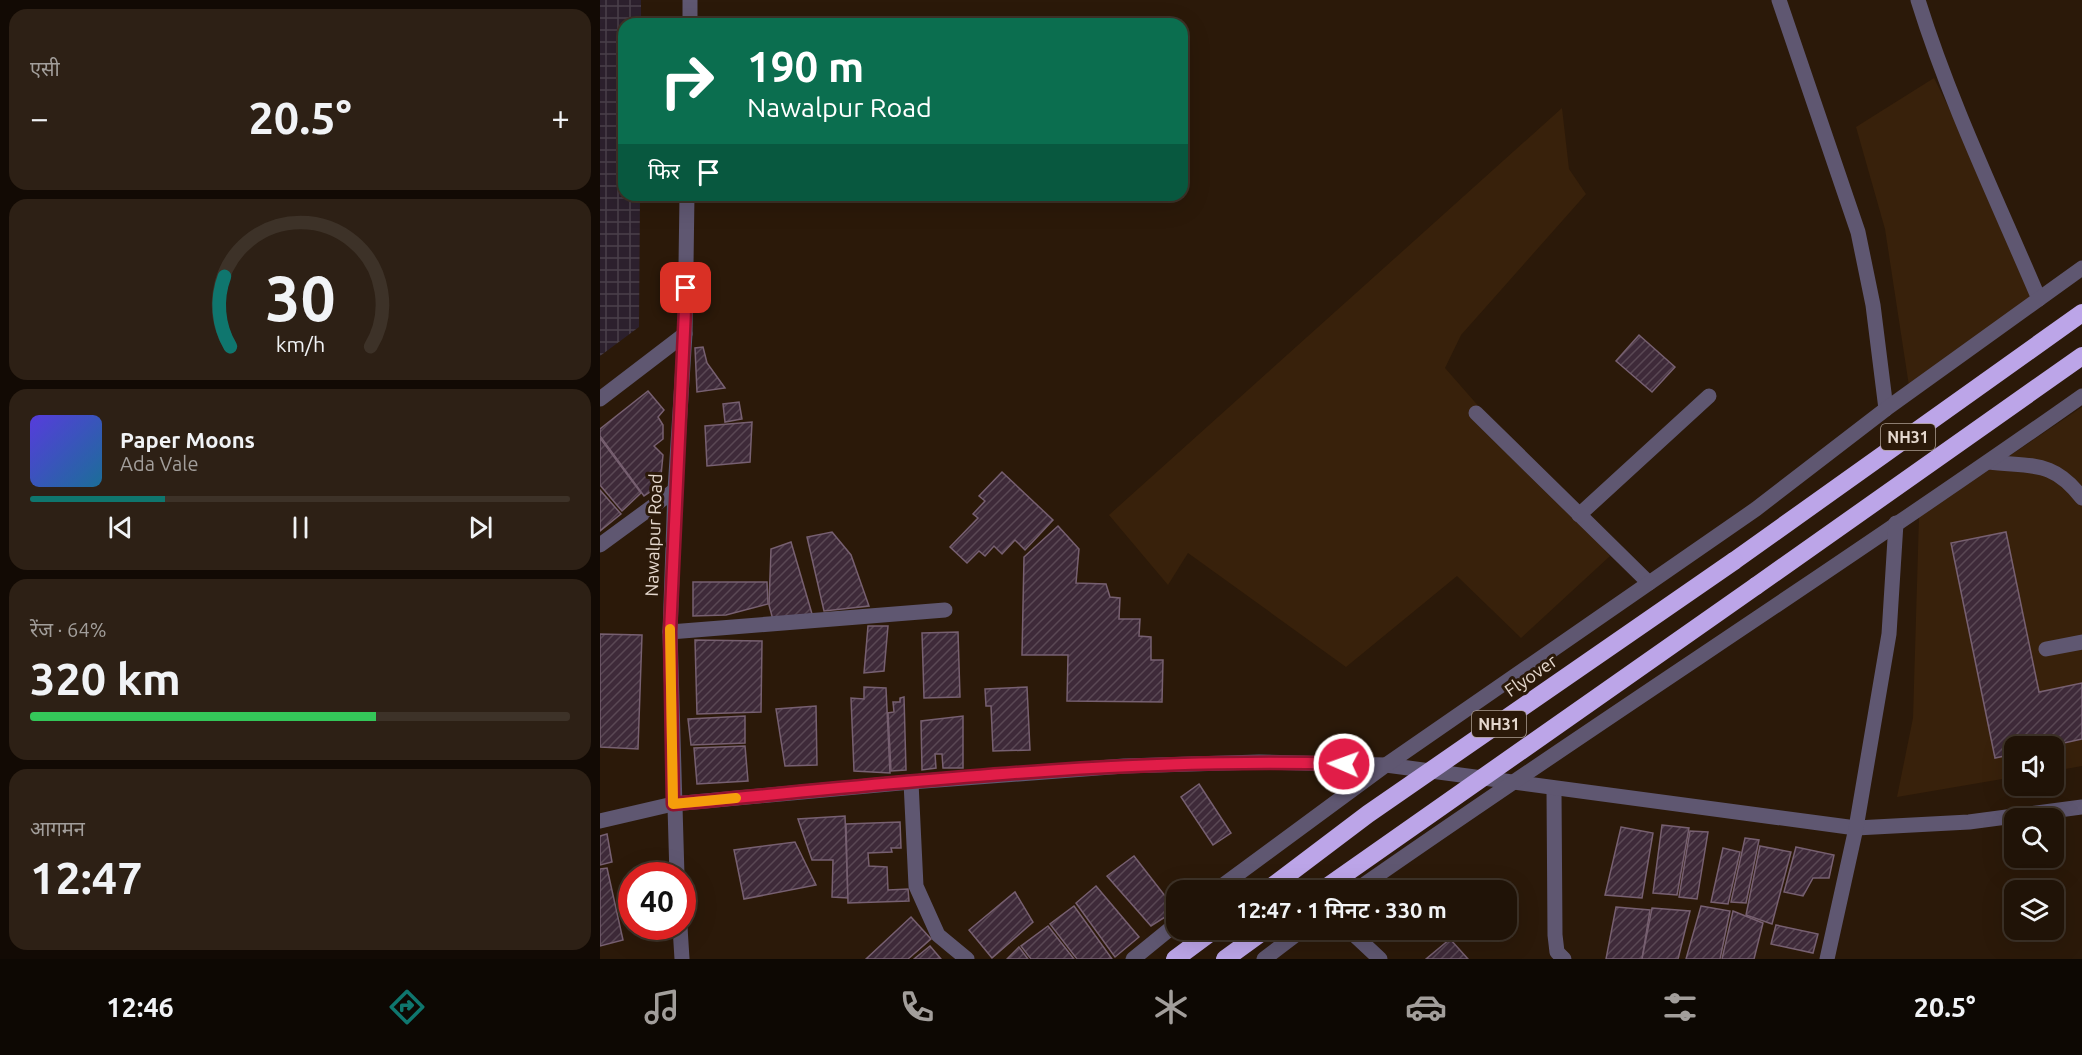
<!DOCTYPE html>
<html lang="hi">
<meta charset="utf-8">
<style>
body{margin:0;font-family:Ubuntu,"Noto Sans Devanagari",sans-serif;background:#2d2015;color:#f1f3f6;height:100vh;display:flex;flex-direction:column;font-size:22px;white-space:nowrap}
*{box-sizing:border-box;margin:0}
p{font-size:20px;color:#a29e9b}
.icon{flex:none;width:33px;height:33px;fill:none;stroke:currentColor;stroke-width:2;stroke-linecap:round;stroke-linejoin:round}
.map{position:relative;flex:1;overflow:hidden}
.sheet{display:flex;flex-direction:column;gap:9px;padding:9px;background:#120a04;width:600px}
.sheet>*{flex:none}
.top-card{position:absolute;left:18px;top:18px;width:570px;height:183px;border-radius:18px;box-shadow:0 6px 24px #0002,0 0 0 2px #3d3228;background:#0b6e4f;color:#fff;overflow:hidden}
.fabs{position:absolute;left:1404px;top:736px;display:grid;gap:12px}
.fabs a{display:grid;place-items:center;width:60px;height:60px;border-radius:12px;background:#201307;box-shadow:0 6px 24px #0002,0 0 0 2px #3d3228;font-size:30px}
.speed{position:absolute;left:18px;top:862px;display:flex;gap:12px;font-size:30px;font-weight:700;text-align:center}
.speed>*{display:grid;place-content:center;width:78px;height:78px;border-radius:50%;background:#201307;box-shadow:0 6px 24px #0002,0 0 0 2px #3d3228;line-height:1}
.speed .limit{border:9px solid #d22;background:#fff;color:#111}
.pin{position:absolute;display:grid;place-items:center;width:51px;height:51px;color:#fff;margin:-26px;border-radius:12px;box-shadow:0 3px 9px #0006}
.me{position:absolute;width:66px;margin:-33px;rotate:272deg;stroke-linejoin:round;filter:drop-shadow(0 0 4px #0008)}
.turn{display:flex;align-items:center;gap:21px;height:126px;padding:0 30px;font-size:27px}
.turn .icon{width:78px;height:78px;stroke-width:2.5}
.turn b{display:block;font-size:42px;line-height:51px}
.then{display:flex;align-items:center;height:57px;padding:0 30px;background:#0003;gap:12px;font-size:22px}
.big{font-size:45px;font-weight:600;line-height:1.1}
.sheet .tile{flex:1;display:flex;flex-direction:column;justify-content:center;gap:9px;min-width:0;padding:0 21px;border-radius:18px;background:#2d2015}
.sheet .dial{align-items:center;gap:0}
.dial svg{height:156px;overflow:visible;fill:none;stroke:#3d3228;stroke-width:7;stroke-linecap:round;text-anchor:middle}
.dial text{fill:#f1f3f6;stroke:none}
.song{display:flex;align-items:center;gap:18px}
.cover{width:72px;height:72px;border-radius:9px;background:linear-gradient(135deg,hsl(250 70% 55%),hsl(200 70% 35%))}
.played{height:6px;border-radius:3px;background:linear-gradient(90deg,#0f766e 25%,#3d3228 25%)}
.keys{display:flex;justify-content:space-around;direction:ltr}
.heat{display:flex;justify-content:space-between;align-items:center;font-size:33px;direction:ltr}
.charge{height:9px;border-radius:4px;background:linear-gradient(90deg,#34c759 64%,#3d3228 0)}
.trip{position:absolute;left:566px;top:880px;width:351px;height:60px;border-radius:18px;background:#201307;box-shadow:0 6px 24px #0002,0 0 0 2px #3d3228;font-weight:600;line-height:60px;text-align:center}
.dock{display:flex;height:96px;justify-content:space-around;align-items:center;background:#0d0803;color:#a29e9b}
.dock .icon{width:42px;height:42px}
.dock .on{color:#0f766e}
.dock b{font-size:27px;color:#f1f3f6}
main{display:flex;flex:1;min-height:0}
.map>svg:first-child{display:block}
.built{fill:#38210b}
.industrial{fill:url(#industrial-grid)}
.building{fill:url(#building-hatch);stroke:#776071;stroke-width:1.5}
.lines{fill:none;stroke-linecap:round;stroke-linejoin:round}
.minor{stroke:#5f5771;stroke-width:15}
.highway{stroke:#bca5e8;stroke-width:18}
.highway-bridge{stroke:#bca5e8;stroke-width:18}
.route-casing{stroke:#92132f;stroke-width:15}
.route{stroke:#e11d48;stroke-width:10}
.slow{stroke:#f59e0b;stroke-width:10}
.labels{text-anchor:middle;stroke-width:6;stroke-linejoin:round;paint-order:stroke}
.shield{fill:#2b1909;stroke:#ad9f93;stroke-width:1.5}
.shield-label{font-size:16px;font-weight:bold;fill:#e5d8ce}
.street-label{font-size:18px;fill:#e5d8ce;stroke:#2b1909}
</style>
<main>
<section class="sheet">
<div class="tile"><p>एसी</p>
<div class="heat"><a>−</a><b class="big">20.5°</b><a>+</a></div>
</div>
<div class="tile dial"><svg viewBox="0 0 100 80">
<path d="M14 69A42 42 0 1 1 86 69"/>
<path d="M14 69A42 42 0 0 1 11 33" stroke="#0f766e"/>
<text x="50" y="56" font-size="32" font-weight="700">30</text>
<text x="50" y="72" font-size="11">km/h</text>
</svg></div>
<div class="tile">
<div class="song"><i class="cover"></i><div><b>Paper Moons</b><p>Ada Vale</p></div></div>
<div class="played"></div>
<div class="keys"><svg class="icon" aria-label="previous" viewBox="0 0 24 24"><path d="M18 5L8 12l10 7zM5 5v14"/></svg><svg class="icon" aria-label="pause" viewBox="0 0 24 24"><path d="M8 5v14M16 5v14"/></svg><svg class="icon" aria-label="next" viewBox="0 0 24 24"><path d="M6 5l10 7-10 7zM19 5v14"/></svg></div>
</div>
<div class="tile"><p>रेंज · 64%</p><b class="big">320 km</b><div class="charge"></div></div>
<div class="tile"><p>आगमन</p><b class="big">12:47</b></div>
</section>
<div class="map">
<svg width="1482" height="959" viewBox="0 0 1482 959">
<defs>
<pattern id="industrial-grid" width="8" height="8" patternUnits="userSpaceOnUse" patternTransform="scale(1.5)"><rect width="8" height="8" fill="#2c202d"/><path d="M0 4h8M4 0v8" fill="none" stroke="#4a404a"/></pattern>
<pattern id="building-hatch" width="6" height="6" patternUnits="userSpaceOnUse" patternTransform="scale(1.5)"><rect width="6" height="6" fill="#3e2a39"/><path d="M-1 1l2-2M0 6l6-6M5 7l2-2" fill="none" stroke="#5a4854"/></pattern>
</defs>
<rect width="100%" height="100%" fill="#2b1909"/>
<g class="built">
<path d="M1334 78 1440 291 1309 386 1285 229 1256 127Z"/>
<path d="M962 108 969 169 986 194 861 335 845 368 1010 556 921 638 857 576 746 667 588 553 568 585 509 515Z"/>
<path d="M1482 407V766L1454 771V747H1414V777L1297 797 1313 718 1319 517Z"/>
</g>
<path class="industrial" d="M0 0H41V24H24V195H40L39 327 0 356Z"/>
<g class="building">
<path d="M1039 335 1075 367 1052 392 1016 361Z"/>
<path d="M103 347 107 363 125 388 97 392 95 348Z"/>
<path d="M48 391 64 410 58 417 63 425V439L54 446 63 455 60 485 44 496 0 436V429Z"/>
<path d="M139 402 142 419 125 422 123 404Z"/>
<path d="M152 422 150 462 107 466 105 426Z"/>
<path d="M0 438 41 493 22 511 0 485Z"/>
<path d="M402 472 453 520 425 550 415 540 402 554 394 546 385 556 379 551 367 563 350 547 378 518 373 514 385 501 379 496Z"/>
<path d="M0 490 21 514 0 531Z"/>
<path d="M458 526 479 549 476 583 506 584 510 597 520 598 519 619H540L539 636 551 637V660H563L562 702 467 701 468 655H422L424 557Z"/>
<path d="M232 532 251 555 269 606 224 611 207 537Z"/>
<path d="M1406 532 1439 692 1482 683V739L1446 747H1414V754L1395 758 1351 543Z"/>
<path d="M191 542 212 614 173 620 169 605 171 549Z"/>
<path d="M93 582H167L168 604 126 615 93 616Z"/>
<path d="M268 626H288L284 671 264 673Z"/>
<path d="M358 632 360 697 324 698 322 633Z"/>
<path d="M0 634 42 635 38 749 0 747Z"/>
<path d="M95 640 162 641 161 712 97 714Z"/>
<path d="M264 687 286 688 290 773 254 771 251 698 264 699Z"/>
<path d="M427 687 430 750 393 751 391 706H386L385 689Z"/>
<path d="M304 697 306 770 291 771 288 713 294 712 293 702H300V698Z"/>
<path d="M216 706 217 765 185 766 176 709Z"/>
<path d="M145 716V743L91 745 88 719Z"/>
<path d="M363 716V768H343L342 754H335L336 768 322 770 321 721Z"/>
<path d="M145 746 148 781 97 784 94 748Z"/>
<path d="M599 784 631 833 613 845 581 797Z"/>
<path d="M245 816 248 898 232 897 233 860H212L198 819Z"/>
<path d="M300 822 301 848H291L292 852 268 853 269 866 287 867 288 890 308 889 309 901 248 903 246 824Z"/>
<path d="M1062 825 1089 828 1077 895 1053 893Z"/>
<path d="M1021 827 1053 833 1042 898 1005 895Z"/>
<path d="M1090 831 1108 832 1097 899 1079 897Z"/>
<path d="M7 834 12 862 0 865V836Z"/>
<path d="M1145 838 1159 840 1146 903 1131 902Z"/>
<path d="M195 842 216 885 144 899 134 850Z"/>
<path d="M1160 846 1191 852 1172 924 1146 915Z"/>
<path d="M1196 847 1234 855 1229 878H1213L1203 896 1184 892Z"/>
<path d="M1123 848 1140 852 1128 904 1111 902Z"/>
<path d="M534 856 576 910 551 926 507 876Z"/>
<path d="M7 868 23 940 0 946V869Z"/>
<path d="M496 886 539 937 515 957 476 903Z"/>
<path d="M415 892 433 922 392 958 369 930Z"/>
<path d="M474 906 512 959H477L450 924Z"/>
<path d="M1101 906 1130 911 1120 959H1086Z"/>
<path d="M1016 907 1050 910 1042 959H1006Z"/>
<path d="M1052 908 1090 911 1078 959H1042Z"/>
<path d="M1133 911 1163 923 1154 959H1122Z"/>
<path d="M311 917 331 939 308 959H266Z"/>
<path d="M1176 925 1218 934 1213 953 1171 944Z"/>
<path d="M448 926 474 959H431L421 946Z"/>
<path d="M850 939 868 959H826Z"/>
<path d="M330 946 341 959H314Z"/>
<path d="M419 947 428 959H407Z"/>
</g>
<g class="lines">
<g class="minor">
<path d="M1179 0 1258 232 1273 305 1286 409"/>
<path d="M1318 0C1350 103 1397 200 1439 299"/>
<path d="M90 24V0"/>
<path d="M0 399 85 334"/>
<path d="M876 413 1049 583"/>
<path d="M1389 462C1433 467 1453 460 1482 498"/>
<path d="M979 515 1109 396"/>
<path d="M0 545 75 490"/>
<path d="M70 632 345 610"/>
<path d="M1446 649 1482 642"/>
<path d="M311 782 316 886 338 935 367 959"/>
<path d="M954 790 955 935 957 952 964 959"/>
<path d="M0 821 73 804 311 782 524 766 659 762 786 765 1256 828 1369 822 1482 807"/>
<path d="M77 876 70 632 75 490 85 334 87 195"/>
<path d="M615 891 786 765 1156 509 1286 409 1482 268"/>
<path d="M755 891C995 723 1243 565 1482 396"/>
<path d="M80 927 82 959"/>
<path d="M749 930 780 959"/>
<path d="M533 959 576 924"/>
<path d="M664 959 702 930"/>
<path d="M1227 959 1256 828 1289 634 1296 523"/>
</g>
<g class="highway">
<path d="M1134 561 1482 313"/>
<path d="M1156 586 1482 356"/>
<path d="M575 959 614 930"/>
<path d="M625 959 665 930"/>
</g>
<g class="highway-bridge">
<path d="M666 891 768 814 1134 561"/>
<path d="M721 891 1156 586"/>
</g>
</g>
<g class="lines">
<g class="route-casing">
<path id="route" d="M86 288 70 632 73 804C296 783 520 757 744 764"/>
</g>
<use href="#route" class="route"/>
<path class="slow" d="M70 629 73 804 136 798"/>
</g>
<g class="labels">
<g class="shield">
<rect x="1281" y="424" width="54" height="26" rx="4.5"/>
<rect x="872" y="711" width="54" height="26" rx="4.5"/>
</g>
<g class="shield-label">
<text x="1308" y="443">NH31</text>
<text x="899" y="730">NH31</text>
</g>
<g class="street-label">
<text transform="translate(54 535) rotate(-88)" y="6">Nawalpur Road</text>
<text transform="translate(931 676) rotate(-35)" y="6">Flyover</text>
</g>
</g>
</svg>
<div class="fabs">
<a><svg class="icon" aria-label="sound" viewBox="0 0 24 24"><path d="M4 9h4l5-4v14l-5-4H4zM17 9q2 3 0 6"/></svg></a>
<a><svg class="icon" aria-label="search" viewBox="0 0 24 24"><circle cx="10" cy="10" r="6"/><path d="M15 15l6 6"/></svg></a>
<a><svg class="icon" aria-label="layers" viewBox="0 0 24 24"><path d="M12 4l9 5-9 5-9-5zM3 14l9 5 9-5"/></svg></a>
</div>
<div class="speed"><div class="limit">40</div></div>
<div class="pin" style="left:86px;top:288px;background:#d93025"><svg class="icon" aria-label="arrive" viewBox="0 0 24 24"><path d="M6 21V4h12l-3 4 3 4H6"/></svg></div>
<svg class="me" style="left:744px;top:764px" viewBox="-20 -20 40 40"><circle r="17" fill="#e11d48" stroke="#fff" stroke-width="3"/><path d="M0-11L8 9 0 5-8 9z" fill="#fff"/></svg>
<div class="trip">12:47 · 1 मिनट · 330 m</div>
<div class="top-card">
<div class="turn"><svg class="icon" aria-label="right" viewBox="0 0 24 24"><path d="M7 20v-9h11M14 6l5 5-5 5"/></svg><div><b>190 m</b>Nawalpur Road</div></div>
<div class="then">फिर<svg class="icon" aria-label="arrive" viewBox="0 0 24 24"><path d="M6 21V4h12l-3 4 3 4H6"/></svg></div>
</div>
</div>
</main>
<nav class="dock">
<b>12:46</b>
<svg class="icon on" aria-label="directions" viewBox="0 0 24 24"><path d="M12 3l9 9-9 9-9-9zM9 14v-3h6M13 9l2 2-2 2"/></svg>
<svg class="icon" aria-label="music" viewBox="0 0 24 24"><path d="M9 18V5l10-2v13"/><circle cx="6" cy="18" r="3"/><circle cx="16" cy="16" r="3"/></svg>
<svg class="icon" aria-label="phone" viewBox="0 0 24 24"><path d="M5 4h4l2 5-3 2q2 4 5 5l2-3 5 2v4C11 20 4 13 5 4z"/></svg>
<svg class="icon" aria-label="climate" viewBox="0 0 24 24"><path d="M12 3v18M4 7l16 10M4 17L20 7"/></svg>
<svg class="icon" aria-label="car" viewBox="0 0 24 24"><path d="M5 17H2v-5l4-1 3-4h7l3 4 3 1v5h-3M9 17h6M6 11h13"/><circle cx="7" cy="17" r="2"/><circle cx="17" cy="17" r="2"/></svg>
<svg class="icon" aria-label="filters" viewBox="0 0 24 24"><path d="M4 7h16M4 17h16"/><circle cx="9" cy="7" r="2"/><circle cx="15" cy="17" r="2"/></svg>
<b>20.5°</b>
</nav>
